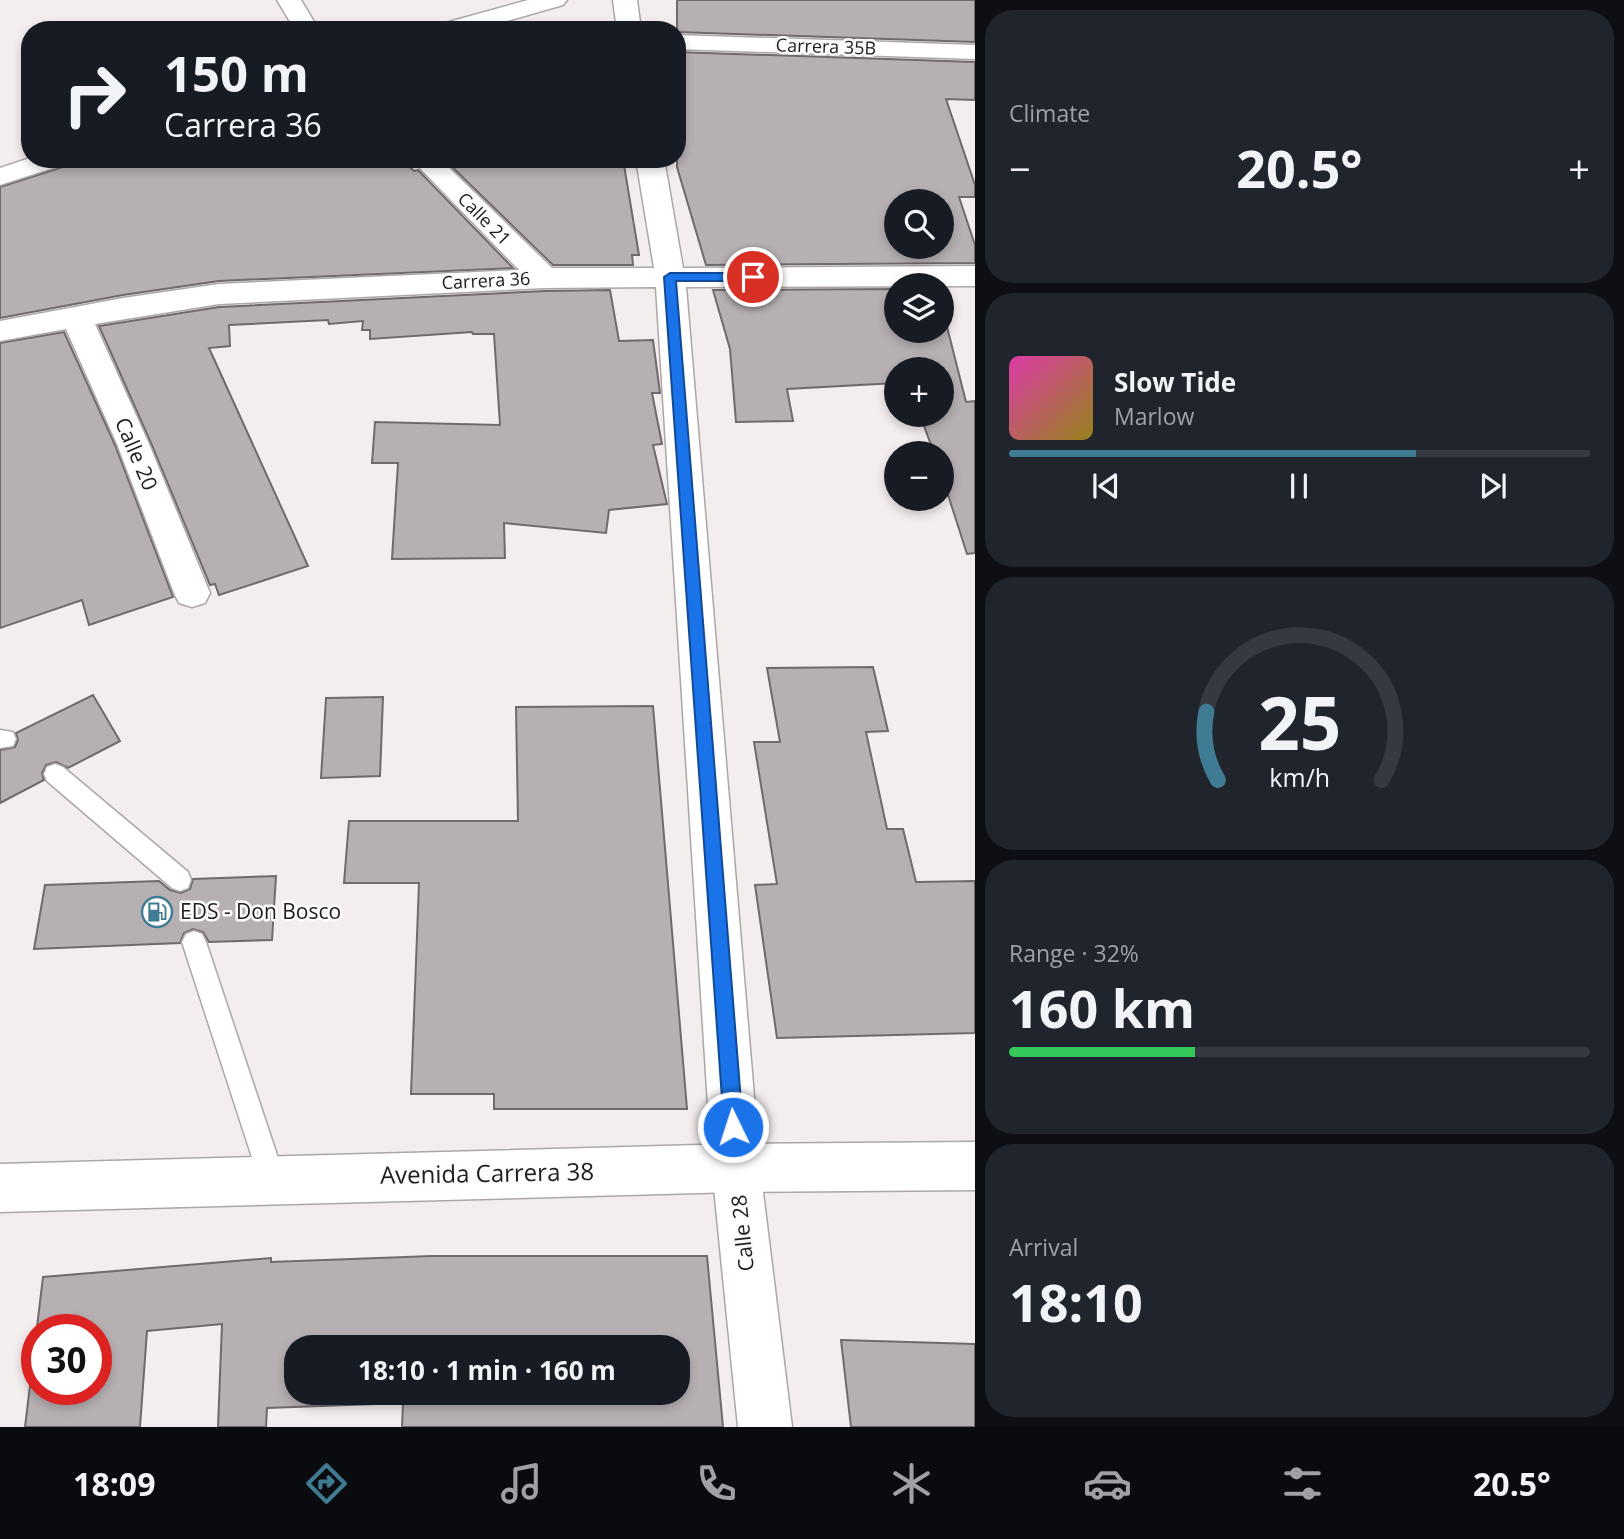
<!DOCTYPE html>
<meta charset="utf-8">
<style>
body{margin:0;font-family:"Open Sans",sans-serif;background:#20242c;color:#f1f3f6;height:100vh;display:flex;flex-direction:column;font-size:26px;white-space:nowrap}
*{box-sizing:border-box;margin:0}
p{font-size:23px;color:#9ea1a6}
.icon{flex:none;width:38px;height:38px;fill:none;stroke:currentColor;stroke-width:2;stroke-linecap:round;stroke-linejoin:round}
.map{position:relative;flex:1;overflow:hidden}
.side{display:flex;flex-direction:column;gap:10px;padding:10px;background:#0d0f14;width:649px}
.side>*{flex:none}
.top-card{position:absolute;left:21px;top:21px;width:665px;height:147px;border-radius:28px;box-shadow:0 4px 10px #0003;background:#171b24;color:#f1f3f6;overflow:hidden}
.tools{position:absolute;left:884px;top:189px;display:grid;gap:14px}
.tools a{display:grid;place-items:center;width:70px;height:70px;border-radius:50%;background:#171b24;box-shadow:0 4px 10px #0003;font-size:35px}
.speed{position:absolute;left:21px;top:1314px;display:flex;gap:14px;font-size:35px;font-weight:700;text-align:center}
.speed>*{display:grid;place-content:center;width:91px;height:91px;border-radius:50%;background:#171b24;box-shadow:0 4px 10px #0003;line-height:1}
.speed .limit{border:10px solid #d22;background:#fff;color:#111}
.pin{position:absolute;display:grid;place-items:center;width:60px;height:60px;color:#fff;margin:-30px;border:4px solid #fff;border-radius:50%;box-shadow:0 2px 7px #0007}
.me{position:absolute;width:77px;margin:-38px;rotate:356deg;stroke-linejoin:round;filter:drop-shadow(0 0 5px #0008)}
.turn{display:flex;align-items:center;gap:24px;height:147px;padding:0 28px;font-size:32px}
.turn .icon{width:91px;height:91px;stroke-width:2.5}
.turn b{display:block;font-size:49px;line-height:60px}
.big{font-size:52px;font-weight:700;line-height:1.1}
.side .tile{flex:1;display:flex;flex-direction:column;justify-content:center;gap:10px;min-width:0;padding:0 24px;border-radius:28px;background:#20242c}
.side .dial{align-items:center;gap:0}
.dial svg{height:182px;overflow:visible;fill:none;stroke:#363941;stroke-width:7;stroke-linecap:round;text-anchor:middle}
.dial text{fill:#f1f3f6;stroke:none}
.song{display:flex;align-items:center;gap:21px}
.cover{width:84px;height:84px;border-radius:10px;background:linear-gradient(135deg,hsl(320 70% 55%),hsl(50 70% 35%))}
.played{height:7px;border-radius:4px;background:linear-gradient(90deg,#3f7c93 70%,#363941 70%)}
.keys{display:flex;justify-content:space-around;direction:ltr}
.heat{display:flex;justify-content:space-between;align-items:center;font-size:38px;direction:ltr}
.charge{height:10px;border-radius:5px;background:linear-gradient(90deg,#34c759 32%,#363941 0)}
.trip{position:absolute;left:284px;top:1335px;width:406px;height:70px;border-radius:28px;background:#171b24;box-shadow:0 4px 10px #0003;font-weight:700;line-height:70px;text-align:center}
.tab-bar{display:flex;height:112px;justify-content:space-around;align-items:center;background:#090b0e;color:#9ea1a6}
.tab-bar .icon{width:49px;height:49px}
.tab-bar .active{color:#3f7c93}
.tab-bar b{font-size:32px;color:#f1f3f6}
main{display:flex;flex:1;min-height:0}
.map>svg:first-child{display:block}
.building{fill:#b6b0b3;stroke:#706a6c;stroke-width:2;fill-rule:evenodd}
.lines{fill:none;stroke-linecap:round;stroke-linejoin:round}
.lane-casing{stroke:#ada6a6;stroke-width:3}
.street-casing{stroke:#ada6a6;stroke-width:3}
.secondary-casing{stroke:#ada6a6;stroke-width:3}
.lane{fill:#fff;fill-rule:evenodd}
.street{fill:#fff;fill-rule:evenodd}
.secondary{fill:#fff;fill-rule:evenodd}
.route{fill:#1a73e8;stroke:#114b97;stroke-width:2}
.labels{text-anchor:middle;stroke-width:5;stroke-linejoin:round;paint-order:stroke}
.far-street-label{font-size:18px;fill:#1f1c1c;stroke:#fefbfb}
.street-label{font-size:21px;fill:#1f1c1c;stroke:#fefbfb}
.poi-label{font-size:21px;fill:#1f1c1c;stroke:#fefbfb;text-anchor:start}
.near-street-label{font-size:24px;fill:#1f1c1c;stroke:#fefbfb}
</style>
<main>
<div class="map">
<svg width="975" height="1427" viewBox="0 0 975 1427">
<rect width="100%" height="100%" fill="#f4eded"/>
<g class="building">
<path d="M677 0H975V42L677 32Z"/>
<path d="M677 52 975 62V100L946 99 975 185V197H959L975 245V263L706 265 677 167ZM896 201H942V247H896Z"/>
<path d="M67 159H401L414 171 418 170 513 268 219 281 123 295 0 318V187L63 167Z"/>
<path d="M472 159H623L639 255H632L633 265H553L450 165Z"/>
<path d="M896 289V331H942V307L966 402 975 401V553L967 554 942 476V453H934L920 415H942V369H896V383L787 389 793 421 736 422 730 349 713 290Z"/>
<path d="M610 290 619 341 653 340 660 393H652L662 444 653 445 667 504 609 510 606 533 504 523 505 558 392 559 398 463H372L375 422 500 425 494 334H473L472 332 370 339V330H362L363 321 329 324 328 320 229 325 230 346 209 348 308 566 219 595 215 584 210 585 151 443 99 326 219 307 545 291Z"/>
<path d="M64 332 115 445 173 597 89 625 82 600 0 628V343Z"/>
<path d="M873 667 888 731 866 732 887 829H903L916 882 975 881V1033L777 1038 755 885 777 884 754 742H780L767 668Z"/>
<path d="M93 695 120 741 68 768 56 762 46 765 42 773 44 780 0 803V750L15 747 18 740 16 733Z"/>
<path d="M383 697 380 776 321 778 326 698Z"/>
<path d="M653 706 687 1109H494V1094H411L419 883H344L349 821H518L516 707Z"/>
<path d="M276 876 272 940 209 942 203 932 193 929 184 933 180 943 34 949 45 885 159 881 170 890 181 893 190 889 193 879Z"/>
<path d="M432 1256H707L723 1427H402L403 1403 267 1408 266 1427H218L222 1324 147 1331 140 1427H25L43 1277 271 1258V1262ZM37 1330H96V1390H37ZM296 1348H677V1393H296Z"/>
<path d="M841 1340 975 1344V1427H851Z"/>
</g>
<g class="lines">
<g class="lane-casing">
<g id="lane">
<path d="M0 730 13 732 16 739 13 746 0 748Z"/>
<path d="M55 764 63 767 188 872 191 880 188 888 180 891 172 888 47 781 44 774 47 767Z"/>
<path d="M194 931 202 934 206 942 285 1179 281 1188 272 1192 263 1188 259 1179 182 942 186 934Z"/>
</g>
</g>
<g class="street-casing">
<g id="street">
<path d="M277 0H301L319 30H295Z"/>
<path d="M528 0H567L563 5 475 30H435L438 25Z"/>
<path d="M613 0H637L641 30H617Z"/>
<path d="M677 35 975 45V59L677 49Z"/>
<path d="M30 158 65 159 62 165 0 185V168Z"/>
<path d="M411 159H440L552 268H654L636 159H664L683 268 975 266V286L686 287 760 1168 792 1427H738L712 1168 656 287 545 288 219 304 95 324 149 444 210 593 205 603 192 607 179 603 174 593 117 444 66 329 0 341V321L123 298 219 284 519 270Z"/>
</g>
</g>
<g class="secondary-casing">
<path id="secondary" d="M975 1142V1190L736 1192 0 1212V1164L736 1144Z"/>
</g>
<use href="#lane" class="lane"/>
<use href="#street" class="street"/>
<use href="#secondary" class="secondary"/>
</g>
<path class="route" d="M670 273H753L759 277 753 281H676L743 1127 740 1134 733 1137 726 1134 724 1127 664 277Z"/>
<defs>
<g id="fuel-ring" transform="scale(1.575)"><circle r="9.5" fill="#fefbfb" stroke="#3f7c93" stroke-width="1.5"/><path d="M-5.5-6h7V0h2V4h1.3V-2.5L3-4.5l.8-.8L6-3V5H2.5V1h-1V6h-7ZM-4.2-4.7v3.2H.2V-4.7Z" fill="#3f7c93"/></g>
</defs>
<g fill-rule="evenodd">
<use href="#fuel-ring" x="157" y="912"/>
</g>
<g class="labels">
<g class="far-street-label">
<text transform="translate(826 47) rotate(2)" y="6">Carrera 35B</text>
<text transform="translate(484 219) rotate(45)" y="6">Calle 21</text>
<text transform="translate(486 281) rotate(-3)" y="6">Carrera 36</text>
</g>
<g class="street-label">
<text transform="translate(136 454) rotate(67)" y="7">Calle 20</text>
<text transform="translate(743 1233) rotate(-96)" y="7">Calle 28</text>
</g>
<g class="poi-label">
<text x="180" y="919">EDS - Don Bosco</text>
</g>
<g class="near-street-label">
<text transform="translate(487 1174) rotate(-1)" y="8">Avenida Carrera 38</text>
</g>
</g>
</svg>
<div class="tools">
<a><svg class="icon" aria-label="search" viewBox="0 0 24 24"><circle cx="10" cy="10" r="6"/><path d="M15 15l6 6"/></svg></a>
<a><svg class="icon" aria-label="layers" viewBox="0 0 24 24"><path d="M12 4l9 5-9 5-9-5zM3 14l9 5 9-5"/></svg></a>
<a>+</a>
<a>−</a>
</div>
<div class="speed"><div class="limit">30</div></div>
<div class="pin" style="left:753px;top:277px;background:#d93025"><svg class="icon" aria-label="arrive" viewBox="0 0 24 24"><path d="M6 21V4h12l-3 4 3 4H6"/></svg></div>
<svg class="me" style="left:733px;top:1127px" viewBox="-20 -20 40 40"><circle r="17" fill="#1a73e8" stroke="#fff" stroke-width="3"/><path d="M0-11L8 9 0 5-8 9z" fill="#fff"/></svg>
<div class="trip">18:10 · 1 min · 160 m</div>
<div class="top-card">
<div class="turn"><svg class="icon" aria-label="right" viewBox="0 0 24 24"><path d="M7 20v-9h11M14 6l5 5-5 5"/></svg><div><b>150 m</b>Carrera 36</div></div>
</div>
</div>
<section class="side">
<div class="tile"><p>Climate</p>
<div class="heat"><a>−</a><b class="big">20.5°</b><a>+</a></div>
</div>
<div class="tile">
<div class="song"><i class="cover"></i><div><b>Slow Tide</b><p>Marlow</p></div></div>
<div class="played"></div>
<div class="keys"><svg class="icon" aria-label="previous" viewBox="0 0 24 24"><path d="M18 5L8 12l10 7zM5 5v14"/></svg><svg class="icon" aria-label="pause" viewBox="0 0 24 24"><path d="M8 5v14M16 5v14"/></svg><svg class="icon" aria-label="next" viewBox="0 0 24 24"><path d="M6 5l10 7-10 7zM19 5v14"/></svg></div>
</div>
<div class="tile dial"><svg viewBox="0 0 100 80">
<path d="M14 69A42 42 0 1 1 86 69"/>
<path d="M14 69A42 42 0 0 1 9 39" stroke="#3f7c93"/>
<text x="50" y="56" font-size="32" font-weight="700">25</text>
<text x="50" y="72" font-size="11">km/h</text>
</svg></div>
<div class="tile"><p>Range · 32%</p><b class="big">160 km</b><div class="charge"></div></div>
<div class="tile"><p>Arrival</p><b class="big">18:10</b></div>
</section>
</main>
<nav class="tab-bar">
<b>18:09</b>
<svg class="icon active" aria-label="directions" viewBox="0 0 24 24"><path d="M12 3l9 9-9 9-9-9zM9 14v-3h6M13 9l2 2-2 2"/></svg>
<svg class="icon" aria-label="music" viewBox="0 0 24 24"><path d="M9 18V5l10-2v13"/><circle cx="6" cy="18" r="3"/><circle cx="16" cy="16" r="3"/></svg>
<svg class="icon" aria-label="phone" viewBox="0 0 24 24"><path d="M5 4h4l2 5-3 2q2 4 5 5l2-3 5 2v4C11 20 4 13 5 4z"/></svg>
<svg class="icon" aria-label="climate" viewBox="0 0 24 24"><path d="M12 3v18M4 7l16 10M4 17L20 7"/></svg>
<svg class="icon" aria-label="car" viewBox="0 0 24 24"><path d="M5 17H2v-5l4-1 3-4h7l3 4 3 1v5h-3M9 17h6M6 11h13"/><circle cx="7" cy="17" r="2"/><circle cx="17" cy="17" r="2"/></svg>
<svg class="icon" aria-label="filters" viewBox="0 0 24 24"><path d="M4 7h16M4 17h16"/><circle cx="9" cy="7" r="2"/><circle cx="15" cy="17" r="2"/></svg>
<b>20.5°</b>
</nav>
